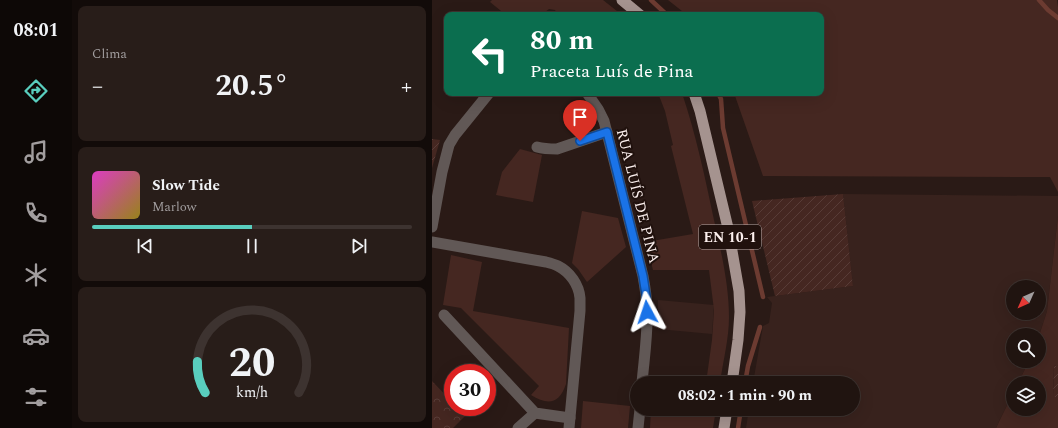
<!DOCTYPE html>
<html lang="pt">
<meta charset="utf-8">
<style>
body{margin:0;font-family:Spectral,serif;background:#281d19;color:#f1f3f6;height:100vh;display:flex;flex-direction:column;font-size:15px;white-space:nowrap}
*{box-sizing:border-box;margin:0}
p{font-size:13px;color:#a29e9f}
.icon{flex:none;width:22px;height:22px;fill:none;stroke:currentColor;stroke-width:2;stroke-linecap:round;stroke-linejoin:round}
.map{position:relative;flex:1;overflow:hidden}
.drawer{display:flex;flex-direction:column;gap:6px;padding:6px;background:#120b09;width:360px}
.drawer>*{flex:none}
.top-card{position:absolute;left:12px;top:12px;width:380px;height:84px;border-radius:8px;box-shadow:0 4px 16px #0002,0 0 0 1px #3d3330;background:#0b6e4f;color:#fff;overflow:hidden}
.needle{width:26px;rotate:225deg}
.tools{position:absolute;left:574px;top:280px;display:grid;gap:8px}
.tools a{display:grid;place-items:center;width:40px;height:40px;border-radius:50%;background:#201410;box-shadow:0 4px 16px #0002,0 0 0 1px #3d3330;font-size:20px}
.speed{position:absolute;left:12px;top:364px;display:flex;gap:8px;font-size:20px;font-weight:700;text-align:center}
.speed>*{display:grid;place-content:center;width:52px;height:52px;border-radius:50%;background:#201410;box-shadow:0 4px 16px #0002,0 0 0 1px #3d3330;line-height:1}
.speed .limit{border:6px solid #d22;background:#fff;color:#111}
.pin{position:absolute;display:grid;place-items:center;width:34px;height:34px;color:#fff;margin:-41px -17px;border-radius:50% 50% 50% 0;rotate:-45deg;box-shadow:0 0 4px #0007}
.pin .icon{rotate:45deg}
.me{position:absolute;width:44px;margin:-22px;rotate:355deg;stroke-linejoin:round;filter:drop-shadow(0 0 3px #0008)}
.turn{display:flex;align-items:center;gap:14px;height:84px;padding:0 20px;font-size:18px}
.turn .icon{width:52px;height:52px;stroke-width:2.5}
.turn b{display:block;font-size:28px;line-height:34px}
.big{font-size:30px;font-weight:700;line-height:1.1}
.drawer .card{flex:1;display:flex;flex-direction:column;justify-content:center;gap:6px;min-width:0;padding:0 14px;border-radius:8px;background:#281d19}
.drawer .dial{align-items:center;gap:0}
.dial svg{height:104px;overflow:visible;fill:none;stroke:#3d3330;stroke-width:7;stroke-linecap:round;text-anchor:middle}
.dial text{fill:#f1f3f6;stroke:none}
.song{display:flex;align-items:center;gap:12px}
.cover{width:48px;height:48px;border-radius:6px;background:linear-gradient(135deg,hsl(310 70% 55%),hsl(50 70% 35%))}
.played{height:4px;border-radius:2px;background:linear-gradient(90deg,#59cebe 50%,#3d3330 50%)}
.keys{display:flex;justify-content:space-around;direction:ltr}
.heat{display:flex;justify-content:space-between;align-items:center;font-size:22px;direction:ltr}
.trip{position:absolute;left:198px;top:376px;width:230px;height:40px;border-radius:20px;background:#201410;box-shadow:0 4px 16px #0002,0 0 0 1px #3d3330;font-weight:700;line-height:40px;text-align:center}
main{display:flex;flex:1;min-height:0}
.menu{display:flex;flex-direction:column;width:72px;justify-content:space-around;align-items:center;background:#0d0806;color:#a29e9f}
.menu .icon{width:28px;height:28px}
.menu .on{color:#59cebe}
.menu b{font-size:18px;color:#f1f3f6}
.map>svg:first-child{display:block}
.built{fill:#38221d;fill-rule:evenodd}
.grass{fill:#452721}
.park{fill:url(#park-crowns)}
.garden{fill:url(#garden-furrows)}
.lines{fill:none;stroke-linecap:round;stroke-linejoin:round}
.stream{stroke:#6c3b31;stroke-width:4.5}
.minor{stroke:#615856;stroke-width:11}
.primary{stroke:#a5938f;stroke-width:11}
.route-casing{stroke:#114b97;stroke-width:10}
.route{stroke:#1a73e8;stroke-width:7}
.labels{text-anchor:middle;stroke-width:4;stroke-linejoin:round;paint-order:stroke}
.shield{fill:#20110d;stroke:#b9acaa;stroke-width:1}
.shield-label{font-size:14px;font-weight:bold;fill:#fbefed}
.street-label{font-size:15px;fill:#fbefed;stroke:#20110d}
</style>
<main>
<nav class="menu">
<b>08:01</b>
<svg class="icon on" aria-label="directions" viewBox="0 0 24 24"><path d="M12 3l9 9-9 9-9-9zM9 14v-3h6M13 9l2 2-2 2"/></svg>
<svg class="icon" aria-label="music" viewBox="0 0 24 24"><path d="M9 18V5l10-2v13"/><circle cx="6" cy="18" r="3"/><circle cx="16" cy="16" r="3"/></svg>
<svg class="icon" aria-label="phone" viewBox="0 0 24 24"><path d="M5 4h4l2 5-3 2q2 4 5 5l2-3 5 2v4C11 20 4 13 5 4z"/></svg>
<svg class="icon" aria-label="climate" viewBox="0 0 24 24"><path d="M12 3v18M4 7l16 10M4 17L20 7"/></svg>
<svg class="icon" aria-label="car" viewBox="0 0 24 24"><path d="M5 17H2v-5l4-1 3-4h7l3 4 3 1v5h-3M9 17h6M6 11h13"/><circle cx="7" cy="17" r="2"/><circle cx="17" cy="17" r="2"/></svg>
<svg class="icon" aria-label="filters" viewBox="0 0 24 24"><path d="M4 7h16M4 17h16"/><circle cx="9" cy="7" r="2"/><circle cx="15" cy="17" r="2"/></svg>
</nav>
<section class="drawer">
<div class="card"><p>Clima</p>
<div class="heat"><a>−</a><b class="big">20.5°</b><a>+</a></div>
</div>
<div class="card">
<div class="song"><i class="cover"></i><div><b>Slow Tide</b><p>Marlow</p></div></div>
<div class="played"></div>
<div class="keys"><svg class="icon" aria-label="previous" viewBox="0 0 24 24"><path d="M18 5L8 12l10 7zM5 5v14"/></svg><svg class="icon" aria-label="pause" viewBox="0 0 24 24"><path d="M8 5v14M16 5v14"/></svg><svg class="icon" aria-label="next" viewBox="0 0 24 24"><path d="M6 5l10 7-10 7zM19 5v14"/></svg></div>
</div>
<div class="card dial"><svg viewBox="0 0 100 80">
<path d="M14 69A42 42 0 1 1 86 69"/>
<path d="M14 69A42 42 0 0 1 8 45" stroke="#59cebe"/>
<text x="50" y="56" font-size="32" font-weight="700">20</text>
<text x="50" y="72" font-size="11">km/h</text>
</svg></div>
</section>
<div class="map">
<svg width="626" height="428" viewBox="0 0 626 428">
<defs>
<pattern id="park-crowns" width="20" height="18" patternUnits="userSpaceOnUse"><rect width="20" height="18" fill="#452721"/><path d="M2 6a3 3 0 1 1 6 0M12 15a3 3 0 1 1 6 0" fill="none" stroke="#583c37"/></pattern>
<pattern id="garden-furrows" width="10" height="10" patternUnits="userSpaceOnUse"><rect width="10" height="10" fill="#452721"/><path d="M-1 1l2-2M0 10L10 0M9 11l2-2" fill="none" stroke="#583c37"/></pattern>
</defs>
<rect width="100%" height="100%" fill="#2a1a16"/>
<g class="built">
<path d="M411 194 626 196V216L615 311 607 336V335H581V361H597L586 383H581V393L564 428H314L317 409H421V383H321L331 326 337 323 340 303 335 297 421 286ZM581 287H607V313H581Z"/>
<path d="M226 300 282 305 280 334 226 329Z"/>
</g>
<g class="grass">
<path d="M60 0H171L190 15H126L123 10 117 9 109 15H74L58 2Z"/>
<path d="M236 0H625L626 7V192L618 177 331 176 302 93H389V15H255Z"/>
<path d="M226 93H250C264 135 273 177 282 220 289 251 297 285 297 317 297 339 291 361 288 383H274L280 340 282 310 277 270H221L214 242 261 234 239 146 241 145 233 111Z"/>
<path d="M88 149 110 155 101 202 64 195 70 172Z"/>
<path d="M150 211 186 218 194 247 155 282 146 269 140 263Z"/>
<path d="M626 216V366L622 365 621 397H626V428H564L581 393V409H607V383H586L597 361H607V336L615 311Z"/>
<path d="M19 255 50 262 41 311 137 328 134 384C127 405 115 405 99 395L107 386 29 308 11 305Z"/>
<path d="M151 401 198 406 196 428H149Z"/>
<path d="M219 409H284L281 428H218Z"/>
</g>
<path class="park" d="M0 381 21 403V407H25L33 416 21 428H0Z"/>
<g class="garden">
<path d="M0 139 8 140 0 168Z"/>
<path d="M411 194 421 286 343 296 320 201Z"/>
<path d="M622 365 626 366V397H621Z"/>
</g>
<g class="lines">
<g class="stream">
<path d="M219 0 235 15"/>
<path d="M607 0 616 10 626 18"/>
<path d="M286 93 289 99 291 128 331 297"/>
<path d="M313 383 316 366 328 327"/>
<path d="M306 428 309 409"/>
</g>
<g class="minor">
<path d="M155 93 166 109 172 121 211 276C213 287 215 299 215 310 216 334 212 359 210 383"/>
<path d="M105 147C112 149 118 149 125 149L175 132"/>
<path d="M0 227 10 172 17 145 23 135 57 93"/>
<path d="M0 242 114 262C118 263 122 264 126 266 138 272 147 285 148 298 148 303 148 307 148 311L137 428"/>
<path d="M12 315 103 413 138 418"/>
<path d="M86 428 103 413"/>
<path d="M206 428 208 409"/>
</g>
<g class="primary">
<path d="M190 0 208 15"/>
<path d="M262 93 268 111 296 228 307 291 308 312 306 340 300 383"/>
<path d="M292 428 295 409"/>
</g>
</g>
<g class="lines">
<g class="route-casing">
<path id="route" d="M148 141 175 132 211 276 214 295 215 312"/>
</g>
<use href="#route" class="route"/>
</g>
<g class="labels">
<rect class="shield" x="267" y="225" width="62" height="24" rx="3"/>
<g class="shield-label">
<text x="298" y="242">EN 10-1</text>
</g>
<g class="street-label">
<text transform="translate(206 196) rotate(76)" y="5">RUA LUÍS DE PINA</text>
</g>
</g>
</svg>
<div class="tools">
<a><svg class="needle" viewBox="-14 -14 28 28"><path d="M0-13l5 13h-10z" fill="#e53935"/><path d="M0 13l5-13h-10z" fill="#a29e9f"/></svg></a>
<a><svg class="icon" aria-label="search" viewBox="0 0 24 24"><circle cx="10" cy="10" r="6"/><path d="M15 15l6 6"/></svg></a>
<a><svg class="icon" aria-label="layers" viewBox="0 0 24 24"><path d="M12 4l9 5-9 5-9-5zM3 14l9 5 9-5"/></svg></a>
</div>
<div class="speed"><div class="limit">30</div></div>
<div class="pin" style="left:148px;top:141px;background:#d93025"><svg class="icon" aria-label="arrive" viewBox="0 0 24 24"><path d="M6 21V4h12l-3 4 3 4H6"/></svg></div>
<svg class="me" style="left:215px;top:312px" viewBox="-20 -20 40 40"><path d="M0-17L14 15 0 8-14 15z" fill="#1a73e8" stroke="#fff" stroke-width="4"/></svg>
<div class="trip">08:02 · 1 min · 90 m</div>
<div class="top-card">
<div class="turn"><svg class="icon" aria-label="left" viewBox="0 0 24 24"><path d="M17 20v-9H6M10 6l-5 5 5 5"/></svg><div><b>80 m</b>Praceta Luís de Pina</div></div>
</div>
</div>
</main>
